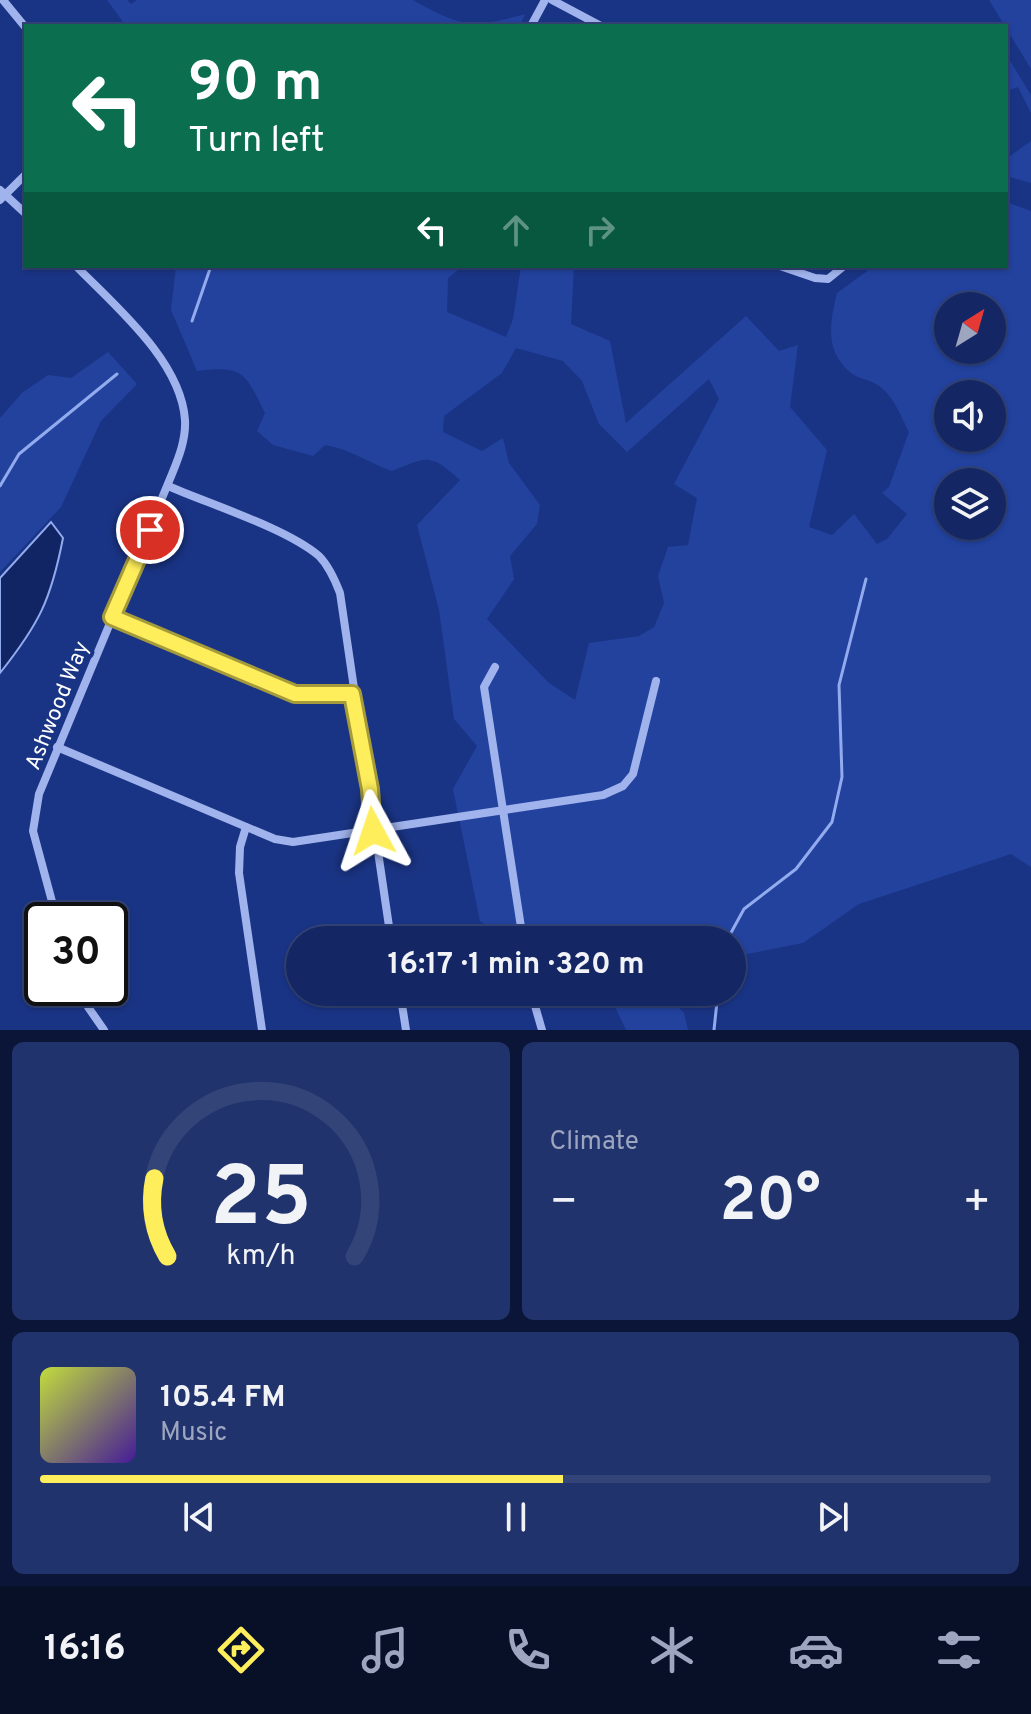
<!DOCTYPE html>
<meta charset="utf-8">
<style>
body{margin:0;font-family:Overpass,sans-serif;background:#21336d;color:#f1f3f6;height:100vh;display:flex;flex-direction:column;font-size:30px;white-space:nowrap}
*{box-sizing:border-box;margin:0}
p{font-size:26px;color:#9da5bf}
.icon{flex:none;width:44px;height:44px;fill:none;stroke:currentColor;stroke-width:2;stroke-linecap:round;stroke-linejoin:round}
.map{position:relative;height:1030px;overflow:hidden}
.drawer{display:flex;flex-direction:column;gap:12px;padding:12px;background:#0b1537;flex:1}
.drawer>*{flex:none}
.hud{position:absolute;left:24px;top:24px;width:984px;height:244px;border-radius:0px;box-shadow:0 2px 6px #0004,0 0 0 2px #334478;background:#0b6e4f;color:#fff;overflow:hidden}
.needle{width:52px;rotate:37deg}
.controls{position:absolute;left:934px;top:292px;display:grid;gap:16px}
.controls a{display:grid;place-items:center;width:72px;height:72px;border-radius:50%;background:#142764;box-shadow:0 2px 6px #0004,0 0 0 2px #334478;font-size:40px}
.speed{position:absolute;left:24px;top:902px;display:flex;gap:16px;font-size:40px;font-weight:700;text-align:center}
.speed>*{display:grid;place-content:center;width:104px;height:104px;border-radius:50%;background:#142764;box-shadow:0 2px 6px #0004,0 0 0 2px #334478;line-height:1}
.speed .limit{border:4px solid #111;border-radius:12px;background:#fff;color:#111}
.pin{position:absolute;display:grid;place-items:center;width:68px;height:68px;color:#fff;margin:-34px;border:4px solid #fff;border-radius:50%;box-shadow:0 2px 8px #0007}
.me{position:absolute;width:88px;margin:-44px;rotate:355deg;stroke-linejoin:round;filter:drop-shadow(0 0 6px #0008)}
.turn{display:flex;align-items:center;gap:28px;height:168px;padding:0 32px;font-size:36px}
.turn .icon{width:104px;height:104px;stroke-width:2.5}
.turn b{display:block;font-size:56px;line-height:68px}
.lanes{display:flex;align-items:center;height:76px;padding:0 32px;background:#0003;justify-content:center;gap:40px;direction:ltr}
.lanes .off{opacity:.35}
.big{font-size:60px;font-weight:700;line-height:1.1}
.drawer .widget{flex:1;display:flex;flex-direction:column;justify-content:center;gap:12px;min-width:0;padding:0 28px;border-radius:12px;background:#21336d}
.drawer .dial{align-items:center;gap:0}
.dial svg{height:208px;overflow:visible;fill:none;stroke:#334478;stroke-width:7;stroke-linecap:round;text-anchor:middle}
.dial text{fill:#f1f3f6;stroke:none}
.song{display:flex;align-items:center;gap:24px}
.cover{width:96px;height:96px;border-radius:12px;background:linear-gradient(135deg,hsl(70 70% 55%),hsl(260 70% 35%))}
.played{height:8px;border-radius:4px;background:linear-gradient(90deg,#feee5b 55%,#334478 55%)}
.keys{display:flex;justify-content:space-around;direction:ltr}
.heat{display:flex;justify-content:space-between;align-items:center;font-size:44px;direction:ltr}
.drawer .tiles{flex:1;display:grid;gap:12px;grid-template-columns:1fr 1fr}
.widget:last-child{grid-column:span 2}
.trip{position:absolute;left:286px;top:926px;width:460px;height:80px;border-radius:40px;background:#142764;box-shadow:0 2px 6px #0004,0 0 0 2px #334478;font-weight:700;line-height:80px;text-align:center}
.menu{display:flex;height:128px;justify-content:space-around;align-items:center;background:#081028;color:#9da5bf}
.menu .icon{width:56px;height:56px}
.menu .active{color:#feee5b}
.menu b{font-size:36px;color:#f1f3f6}
.map>svg:first-child{display:block}
.green{fill:#22429e;fill-rule:evenodd}
.water{fill:#112463;stroke:#92abee;stroke-width:2}
.lines{fill:none;stroke-linecap:round;stroke-linejoin:round}
.stream{stroke:#92abee;stroke-width:3}
.street{stroke:#a0b3ec;stroke-width:8}
.route-casing{stroke:#a59b3b;stroke-width:20}
.route{stroke:#feee5b;stroke-width:14}
.labels{text-anchor:middle;stroke-width:8;stroke-linejoin:round;paint-order:stroke}
.street-label{font-size:22px;fill:#fff;stroke:#1a3485}
</style>
<div class="map">
<svg width="1031" height="1030" viewBox="0 0 1031 1030">
<rect width="100%" height="100%" fill="#1a3485"/>
<g class="green">
<path d="M107 0H127L131 4 137 0H413C461 27 472 29 525 14L520 26H126Z"/>
<path d="M989 0H1031V69Z"/>
<path d="M1006 54 1031 95V113L1018 87 1006 91Z"/>
<path d="M1031 141V183L1006 176V159Z"/>
<path d="M1006 202 1031 211V867L1011 854 859 904 803 943 732 957V940H505L480 921 453 789 477 746 454 719 439 610 417 525 460 480C430 453 428 456 392 471 369 463 348 448 325 445L313 456 273 445 257 431 265 413C245 373 244 365 197 371L171 310 176 266H463L448 278 447 312 506 337 513 319 521 266H574L571 324 610 341 626 423 746 316 779 351 798 345 790 407 827 450 809 527 832 535 854 514 877 544 887 539 907 514 882 493 889 487 909 432C901 417 894 396 879 386 871 380 859 379 851 373 824 351 830 322 837 293L874 266H1006ZM948 306H992V350H948ZM516 348 563 361 582 381 599 424 627 452 709 379 719 399 674 484 697 498 688 545 668 547 658 576 664 603 654 627 639 636 589 643 575 700 549 683 487 619 514 579 510 556 537 524 540 505 509 463 503 438 482 451 443 432 444 416 502 373ZM948 394H992V438H948ZM948 482H992V526H948Z"/>
<path d="M108 352 137 384 101 421 61 507 0 572V418L22 393 48 375 71 378Z"/>
<path d="M608 992H664L684 1013 688 1030H626Z"/>
</g>
<path class="water" d="M51 522 63 538C51 600 39 624 0 673V578Z"/>
<g class="lines">
<g class="stream">
<path d="M192 321 211 266"/>
<path d="M0 486 19 454 117 374"/>
<path d="M727 940 744 909 796 869 832 822 842 777 839 685 866 579"/>
<path d="M714 1030 718 992"/>
</g>
<g class="street">
<path d="M3 0 26 28"/>
<path d="M552 0 601 26"/>
<path d="M531 26 545 0"/>
<path d="M0 190 26 214"/>
<path d="M0 200 26 174"/>
<path d="M780 266 815 278 828 279 844 266"/>
<path d="M168 486C209 504 286 528 319 556 329 566 335 580 340 593L391 940"/>
<path d="M112 617 295 694H352"/>
<path d="M495 667 484 687 523 940"/>
<path d="M57 747 275 839 293 842 603 795 623 786 633 774 656 681"/>
<path d="M246 827 240 847 239 873 262 1030"/>
<path d="M57 920 33 831 39 794 172 474C179 457 186 439 185 420 181 361 116 307 76 266"/>
<path d="M80 988 88 1007 104 1030"/>
<path d="M400 992 406 1030"/>
<path d="M531 992 542 1030"/>
</g>
</g>
<g class="lines">
<g class="route-casing">
<path id="route" d="M150 530 112 617 295 694H352L370 789 373 831"/>
</g>
<use href="#route" class="route"/>
</g>
<g class="labels">
<g class="street-label">
<text transform="translate(56 705) rotate(-68)" y="8">Ashwood Way</text>
</g>
</g>
</svg>
<div class="controls">
<a><svg class="needle" viewBox="-14 -14 28 28"><path d="M0-13l5 13h-10z" fill="#e53935"/><path d="M0 13l5-13h-10z" fill="#9da5bf"/></svg></a>
<a><svg class="icon" aria-label="sound" viewBox="0 0 24 24"><path d="M4 9h4l5-4v14l-5-4H4zM17 9q2 3 0 6"/></svg></a>
<a><svg class="icon" aria-label="layers" viewBox="0 0 24 24"><path d="M12 4l9 5-9 5-9-5zM3 14l9 5 9-5"/></svg></a>
</div>
<div class="speed"><div class="limit">30</div></div>
<div class="pin" style="left:150px;top:530px;background:#d93025"><svg class="icon" aria-label="arrive" viewBox="0 0 24 24"><path d="M6 21V4h12l-3 4 3 4H6"/></svg></div>
<svg class="me" style="left:373px;top:831px" viewBox="-20 -20 40 40"><path d="M0-17L14 15 0 8-14 15z" fill="#feee5b" stroke="#fff" stroke-width="4"/></svg>
<div class="trip">16:17 · 1 min · 320 m</div>
<div class="hud">
<div class="turn"><svg class="icon" aria-label="left" viewBox="0 0 24 24"><path d="M17 20v-9H6M10 6l-5 5 5 5"/></svg><div><b>90 m</b>Turn left</div></div>
<div class="lanes"><svg class="icon" aria-label="left" viewBox="0 0 24 24"><path d="M17 20v-9H6M10 6l-5 5 5 5"/></svg><svg class="icon off" aria-label="ahead" viewBox="0 0 24 24"><path d="M12 20V5M6 11l6-6 6 6"/></svg><svg class="icon off" aria-label="right" viewBox="0 0 24 24"><path d="M7 20v-9h11M14 6l5 5-5 5"/></svg></div>
</div>
</div>
<section class="drawer">
<div class="tiles">
<div class="widget dial"><svg viewBox="0 0 100 80">
<path d="M14 69A42 42 0 1 1 86 69"/>
<path d="M14 69A42 42 0 0 1 9 39" stroke="#feee5b"/>
<text x="50" y="56" font-size="32" font-weight="700">25</text>
<text x="50" y="72" font-size="11">km/h</text>
</svg></div>
<div class="widget"><p>Climate</p>
<div class="heat"><a>−</a><b class="big">20°</b><a>+</a></div>
</div>
<div class="widget">
<div class="song"><i class="cover"></i><div><b>105.4 FM</b><p>Music</p></div></div>
<div class="played"></div>
<div class="keys"><svg class="icon" aria-label="previous" viewBox="0 0 24 24"><path d="M18 5L8 12l10 7zM5 5v14"/></svg><svg class="icon" aria-label="pause" viewBox="0 0 24 24"><path d="M8 5v14M16 5v14"/></svg><svg class="icon" aria-label="next" viewBox="0 0 24 24"><path d="M6 5l10 7-10 7zM19 5v14"/></svg></div>
</div>
</div>
</section>
<nav class="menu">
<b>16:16</b>
<svg class="icon active" aria-label="directions" viewBox="0 0 24 24"><path d="M12 3l9 9-9 9-9-9zM9 14v-3h6M13 9l2 2-2 2"/></svg>
<svg class="icon" aria-label="music" viewBox="0 0 24 24"><path d="M9 18V5l10-2v13"/><circle cx="6" cy="18" r="3"/><circle cx="16" cy="16" r="3"/></svg>
<svg class="icon" aria-label="phone" viewBox="0 0 24 24"><path d="M5 4h4l2 5-3 2q2 4 5 5l2-3 5 2v4C11 20 4 13 5 4z"/></svg>
<svg class="icon" aria-label="climate" viewBox="0 0 24 24"><path d="M12 3v18M4 7l16 10M4 17L20 7"/></svg>
<svg class="icon" aria-label="car" viewBox="0 0 24 24"><path d="M5 17H2v-5l4-1 3-4h7l3 4 3 1v5h-3M9 17h6M6 11h13"/><circle cx="7" cy="17" r="2"/><circle cx="17" cy="17" r="2"/></svg>
<svg class="icon" aria-label="filters" viewBox="0 0 24 24"><path d="M4 7h16M4 17h16"/><circle cx="9" cy="7" r="2"/><circle cx="15" cy="17" r="2"/></svg>
</nav>
